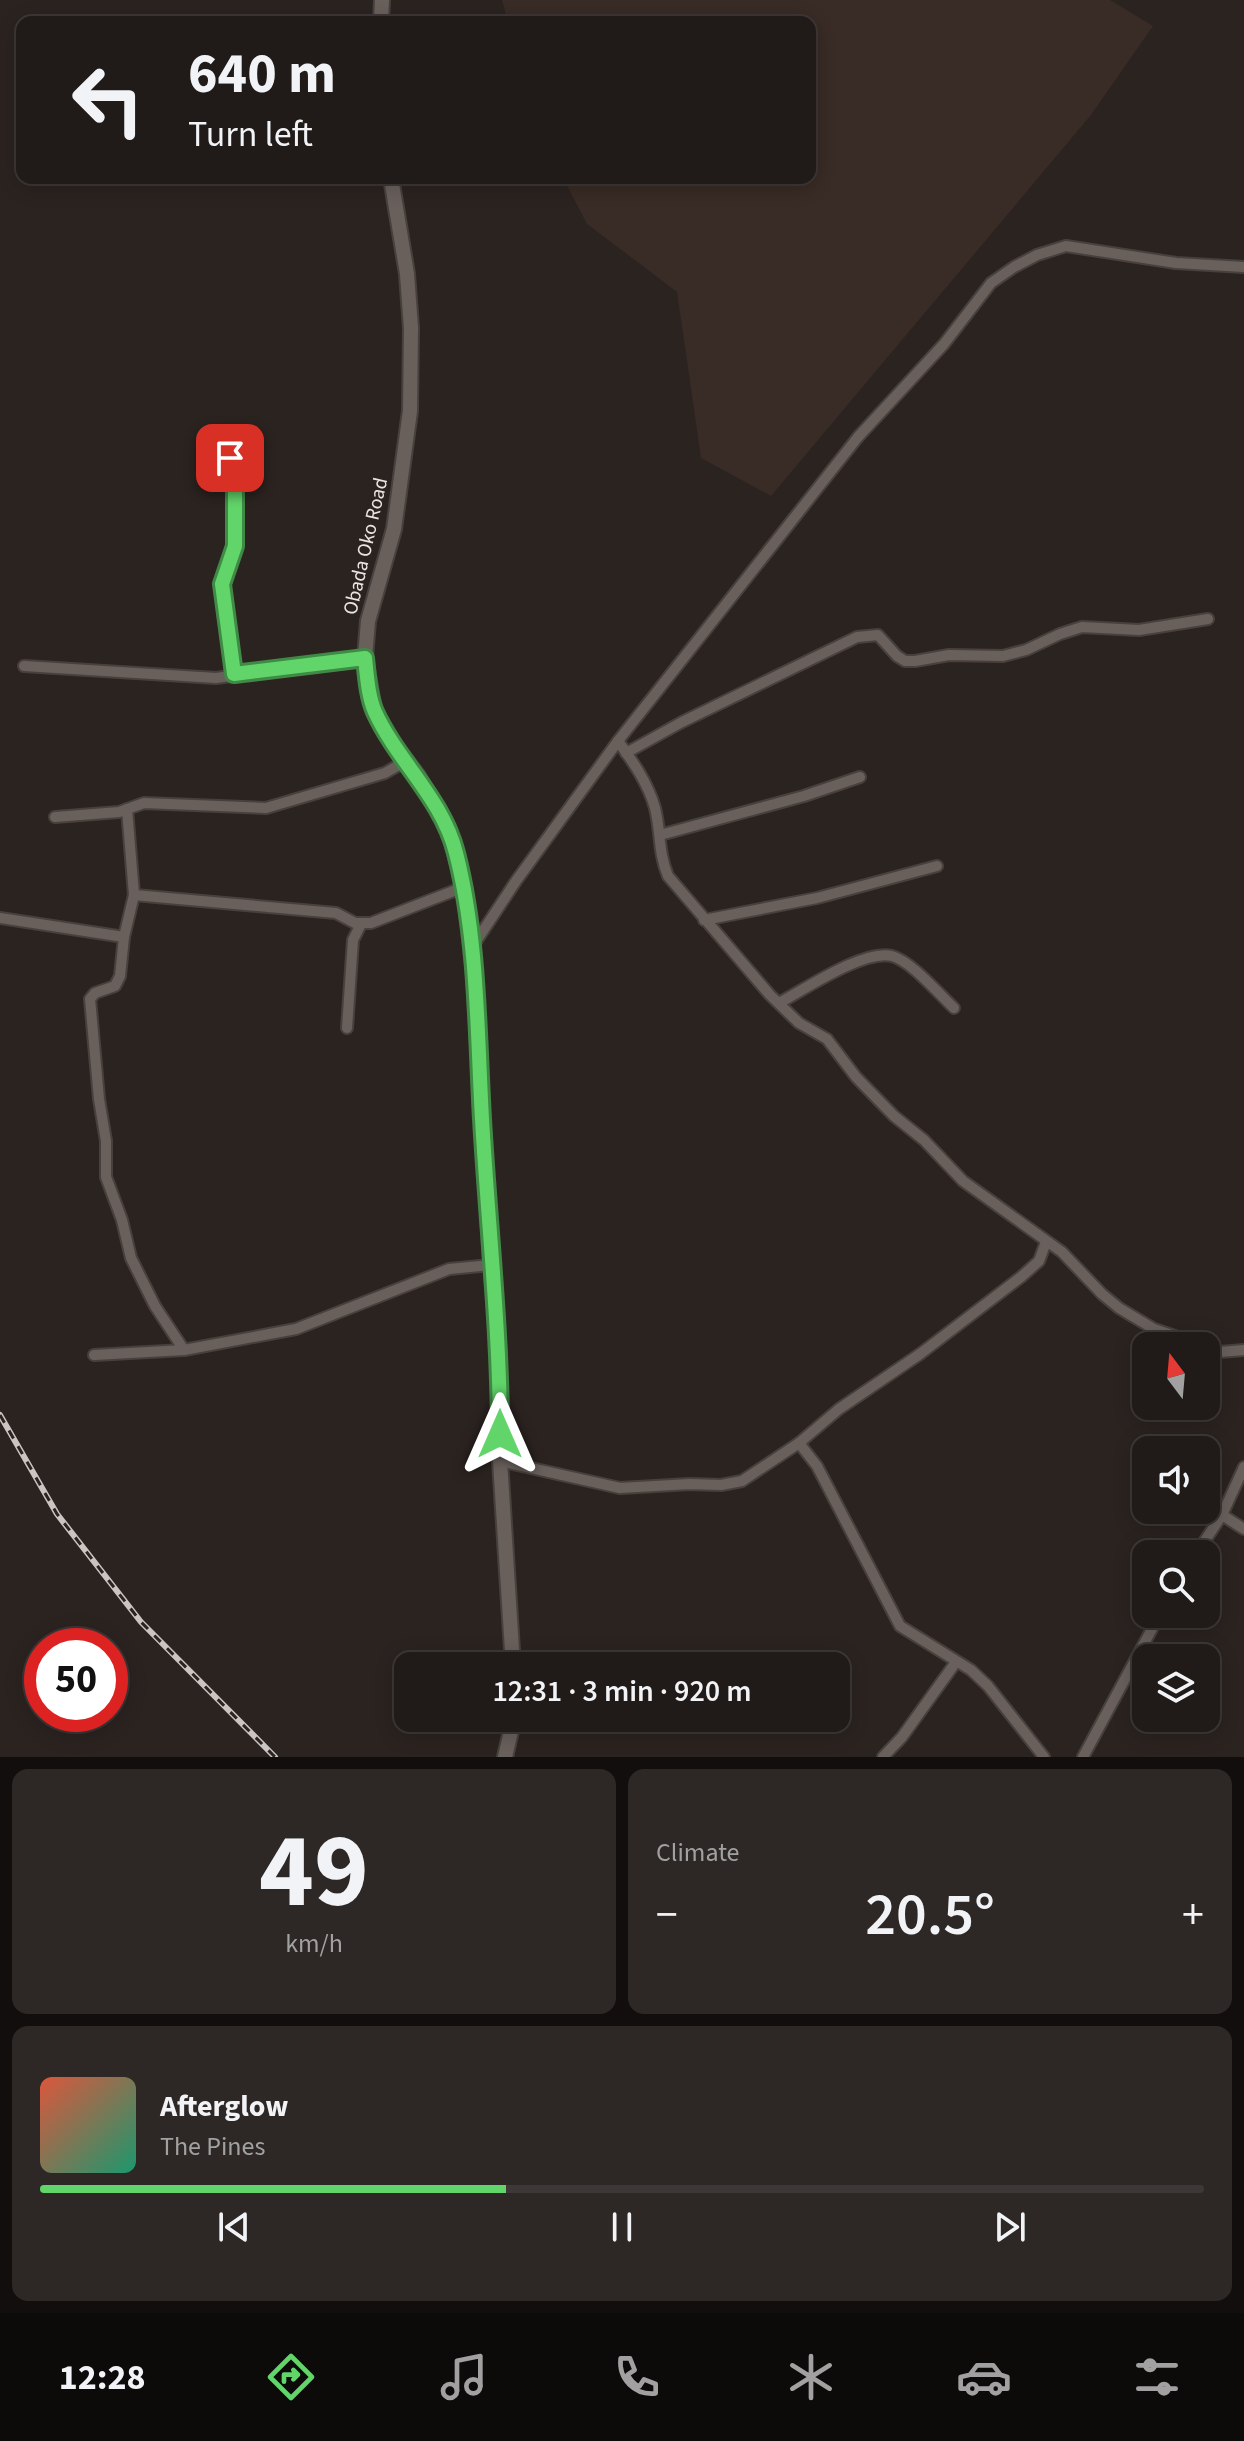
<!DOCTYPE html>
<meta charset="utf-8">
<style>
body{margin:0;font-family:"Source Sans 3",sans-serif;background:#2d2725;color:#f1f3f6;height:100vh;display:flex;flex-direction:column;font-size:30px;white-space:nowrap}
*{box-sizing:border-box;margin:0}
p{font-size:26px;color:#a2a1a2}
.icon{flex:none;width:44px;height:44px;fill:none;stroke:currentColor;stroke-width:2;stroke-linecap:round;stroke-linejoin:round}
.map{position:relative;height:1757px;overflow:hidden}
.sheet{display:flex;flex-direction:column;gap:12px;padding:12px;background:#120e0d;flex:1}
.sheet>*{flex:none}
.guide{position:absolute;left:16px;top:16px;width:800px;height:168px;border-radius:16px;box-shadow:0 4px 20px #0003,0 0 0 2px #3d3837;background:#201a18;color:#f1f3f6;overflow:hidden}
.needle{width:52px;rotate:344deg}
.tools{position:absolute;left:1132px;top:1332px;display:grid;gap:16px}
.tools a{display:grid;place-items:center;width:88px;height:88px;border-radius:16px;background:#201a18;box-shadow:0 4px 20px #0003,0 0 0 2px #3d3837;font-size:40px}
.speed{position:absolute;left:24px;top:1628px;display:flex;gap:16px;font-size:40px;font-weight:700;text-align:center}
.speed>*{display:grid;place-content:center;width:104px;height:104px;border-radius:50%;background:#201a18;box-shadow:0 4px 20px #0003,0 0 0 2px #3d3837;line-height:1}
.speed .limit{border:12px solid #d22;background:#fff;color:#111}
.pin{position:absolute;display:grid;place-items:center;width:68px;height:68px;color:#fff;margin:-34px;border-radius:16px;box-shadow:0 4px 12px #0006}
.me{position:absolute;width:88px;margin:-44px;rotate:0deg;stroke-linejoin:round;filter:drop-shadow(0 0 6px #0008)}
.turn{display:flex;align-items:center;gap:28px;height:168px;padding:0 40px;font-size:36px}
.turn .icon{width:104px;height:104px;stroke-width:2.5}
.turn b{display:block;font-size:56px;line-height:68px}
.big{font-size:60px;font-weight:600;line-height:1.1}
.sheet .tile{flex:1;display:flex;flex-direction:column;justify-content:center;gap:12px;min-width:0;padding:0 28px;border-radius:16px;background:#2d2725}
.sheet .dial{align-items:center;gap:0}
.dial b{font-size:104px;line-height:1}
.song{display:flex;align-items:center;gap:24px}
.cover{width:96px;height:96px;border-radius:12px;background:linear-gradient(135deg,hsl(10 70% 55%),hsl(160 70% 35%))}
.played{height:8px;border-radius:4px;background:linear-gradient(90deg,#61d56a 40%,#3d3837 40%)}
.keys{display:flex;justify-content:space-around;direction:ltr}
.heat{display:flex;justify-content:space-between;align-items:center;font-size:44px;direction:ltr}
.sheet .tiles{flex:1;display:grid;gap:12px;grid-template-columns:1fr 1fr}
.tile:last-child{grid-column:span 2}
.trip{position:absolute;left:394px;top:1652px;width:456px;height:80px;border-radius:16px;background:#201a18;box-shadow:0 4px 20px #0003,0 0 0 2px #3d3837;font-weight:600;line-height:80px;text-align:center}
.tab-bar{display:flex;height:128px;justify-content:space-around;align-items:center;background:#0d0a0a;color:#a2a1a2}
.tab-bar .icon{width:56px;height:56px}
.tab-bar .on{color:#61d56a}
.tab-bar b{font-size:36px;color:#f1f3f6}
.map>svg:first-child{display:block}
.built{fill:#392b25}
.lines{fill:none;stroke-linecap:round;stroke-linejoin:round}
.minor-casing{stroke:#47413e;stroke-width:14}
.secondary-casing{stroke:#47413e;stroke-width:18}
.minor{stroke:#69605c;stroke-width:10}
.secondary{stroke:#69605c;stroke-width:14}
.rail-casing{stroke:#cac5c2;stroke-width:6}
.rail{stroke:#2b2320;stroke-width:3;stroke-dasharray:9;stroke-linecap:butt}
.route-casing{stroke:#3f8a45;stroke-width:20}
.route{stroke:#61d56a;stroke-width:14}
.labels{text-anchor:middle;stroke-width:8;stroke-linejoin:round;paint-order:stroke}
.street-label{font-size:20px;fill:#eae5e2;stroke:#2b2320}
</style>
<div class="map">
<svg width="1244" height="1757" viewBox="0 0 1244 1757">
<rect width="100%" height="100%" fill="#2b2320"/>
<path class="built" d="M502 0H1110L1153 26 1091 115 771 496 701 458 677 292 587 224 563 178H810V22H508Z"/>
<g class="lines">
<g class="minor-casing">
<g id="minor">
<path d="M216 452 230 458 235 465V546L222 584 234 674"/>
<path d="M24 666 216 678 365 658"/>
<path d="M618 741C633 762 648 783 655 808 661 832 658 852 668 876L770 995 799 1023 827 1039 856 1077 894 1116 924 1140 963 1181 1062 1252 1102 1294 1119 1308 1154 1329 1204 1346"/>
<path d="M626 753 682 722 857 637 878 635 897 656 905 661H915L949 655 1003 656 1026 650 1060 634 1082 627 1139 630 1208 619"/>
<path d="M127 809 134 895 124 937 120 976 115 986 95 993 90 999 99 1099 106 1141V1177L122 1220 131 1258 155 1306 184 1350"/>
<path d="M55 817 119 812 144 803 266 808 385 773 406 761"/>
<path d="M660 835 804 796 860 777"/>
<path d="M134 895 336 913 355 923H371L464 887"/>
<path d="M0 918 124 937"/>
<path d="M704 920 817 898 937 866"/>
<path d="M471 949 516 881 618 741 858 437 944 344 991 283 1014 267 1037 255 1066 246 1176 263 1244 267"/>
<path d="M779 1003C805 989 864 949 892 956 911 961 939 994 954 1008"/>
<path d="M347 1028 353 940 361 924"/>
<path d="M1206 1347 1220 1352 1244 1350"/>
<path d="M94 1355 184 1350 296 1329 449 1269 491 1265"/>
<path d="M799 1443 817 1466 900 1626 971 1670 988 1686 1044 1757"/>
<path d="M500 1461 620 1488 690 1484 721 1485 742 1481 799 1443 839 1409 920 1354 1021 1277 1039 1261 1046 1242"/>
<path d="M1222 1515 1244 1467"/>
<path d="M1196 1554 1222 1515 1244 1529"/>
<path d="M883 1757 902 1737 956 1662"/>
<path d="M1083 1757 1160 1614"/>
</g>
</g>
<g class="secondary-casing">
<g id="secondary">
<path d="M381 22 382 0"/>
<path d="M391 178 407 274 411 328 410 411 394 529 368 621 365 658 374 710 395 746 418 776 448 827 464 887 474 975 491 1265 499 1354 500 1461 513 1666"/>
<path d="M505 1757 514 1718"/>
</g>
</g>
<use href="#minor" class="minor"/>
<use href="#secondary" class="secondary"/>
<g class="rail-casing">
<path id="rail" d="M0 1415 57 1514 141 1622 275 1757"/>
</g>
<use href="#rail" class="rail"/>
</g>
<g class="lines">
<g class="route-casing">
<path id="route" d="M230 458 235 465V546L222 584 234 674 365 658C367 676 368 696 375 712 398 762 442 798 456 853 478 939 477 1031 482 1119 488 1224 500 1329 500 1434"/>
</g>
<use href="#route" class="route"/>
</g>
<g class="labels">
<g class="street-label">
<text transform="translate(365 546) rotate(-77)" y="7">Obada Oko Road</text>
</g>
</g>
</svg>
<div class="tools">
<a><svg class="needle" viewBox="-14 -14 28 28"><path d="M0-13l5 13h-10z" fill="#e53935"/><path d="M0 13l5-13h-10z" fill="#a2a1a2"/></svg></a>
<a><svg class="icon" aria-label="sound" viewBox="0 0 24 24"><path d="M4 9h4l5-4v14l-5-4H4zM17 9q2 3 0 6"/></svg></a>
<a><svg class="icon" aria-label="search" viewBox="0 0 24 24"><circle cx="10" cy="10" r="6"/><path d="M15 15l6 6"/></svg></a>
<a><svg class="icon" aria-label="layers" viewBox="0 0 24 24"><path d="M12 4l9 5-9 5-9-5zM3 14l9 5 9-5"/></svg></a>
</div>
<div class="speed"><div class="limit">50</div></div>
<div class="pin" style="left:230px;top:458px;background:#d93025"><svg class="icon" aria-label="arrive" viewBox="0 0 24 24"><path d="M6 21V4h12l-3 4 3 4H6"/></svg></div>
<svg class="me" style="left:500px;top:1434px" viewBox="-20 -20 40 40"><path d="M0-17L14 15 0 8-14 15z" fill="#61d56a" stroke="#fff" stroke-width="4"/></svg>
<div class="trip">12:31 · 3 min · 920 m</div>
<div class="guide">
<div class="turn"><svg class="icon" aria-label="left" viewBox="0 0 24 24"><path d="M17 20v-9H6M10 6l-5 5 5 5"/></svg><div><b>640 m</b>Turn left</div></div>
</div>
</div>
<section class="sheet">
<div class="tiles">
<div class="tile dial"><b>49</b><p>km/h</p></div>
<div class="tile"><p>Climate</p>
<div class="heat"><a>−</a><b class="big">20.5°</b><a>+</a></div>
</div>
<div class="tile">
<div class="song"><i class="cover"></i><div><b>Afterglow</b><p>The Pines</p></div></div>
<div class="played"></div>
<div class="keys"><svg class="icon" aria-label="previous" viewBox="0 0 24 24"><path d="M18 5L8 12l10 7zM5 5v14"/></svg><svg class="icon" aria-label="pause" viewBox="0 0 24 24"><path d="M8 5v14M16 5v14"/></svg><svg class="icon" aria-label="next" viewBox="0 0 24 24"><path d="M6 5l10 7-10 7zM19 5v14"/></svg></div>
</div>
</div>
</section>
<nav class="tab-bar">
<b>12:28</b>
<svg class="icon on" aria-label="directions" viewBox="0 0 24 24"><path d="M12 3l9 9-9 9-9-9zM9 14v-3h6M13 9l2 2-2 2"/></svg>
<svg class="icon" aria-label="music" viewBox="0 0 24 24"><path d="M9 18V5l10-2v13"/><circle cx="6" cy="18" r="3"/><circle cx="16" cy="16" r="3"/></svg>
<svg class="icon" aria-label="phone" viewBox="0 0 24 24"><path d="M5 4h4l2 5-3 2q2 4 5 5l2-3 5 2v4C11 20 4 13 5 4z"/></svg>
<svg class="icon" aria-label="climate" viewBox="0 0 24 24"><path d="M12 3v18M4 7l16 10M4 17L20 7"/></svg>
<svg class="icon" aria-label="car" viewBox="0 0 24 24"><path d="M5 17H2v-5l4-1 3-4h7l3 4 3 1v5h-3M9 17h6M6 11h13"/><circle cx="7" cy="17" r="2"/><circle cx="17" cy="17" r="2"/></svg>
<svg class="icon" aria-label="filters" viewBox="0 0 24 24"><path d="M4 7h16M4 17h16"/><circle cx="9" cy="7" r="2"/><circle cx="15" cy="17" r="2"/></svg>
</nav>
